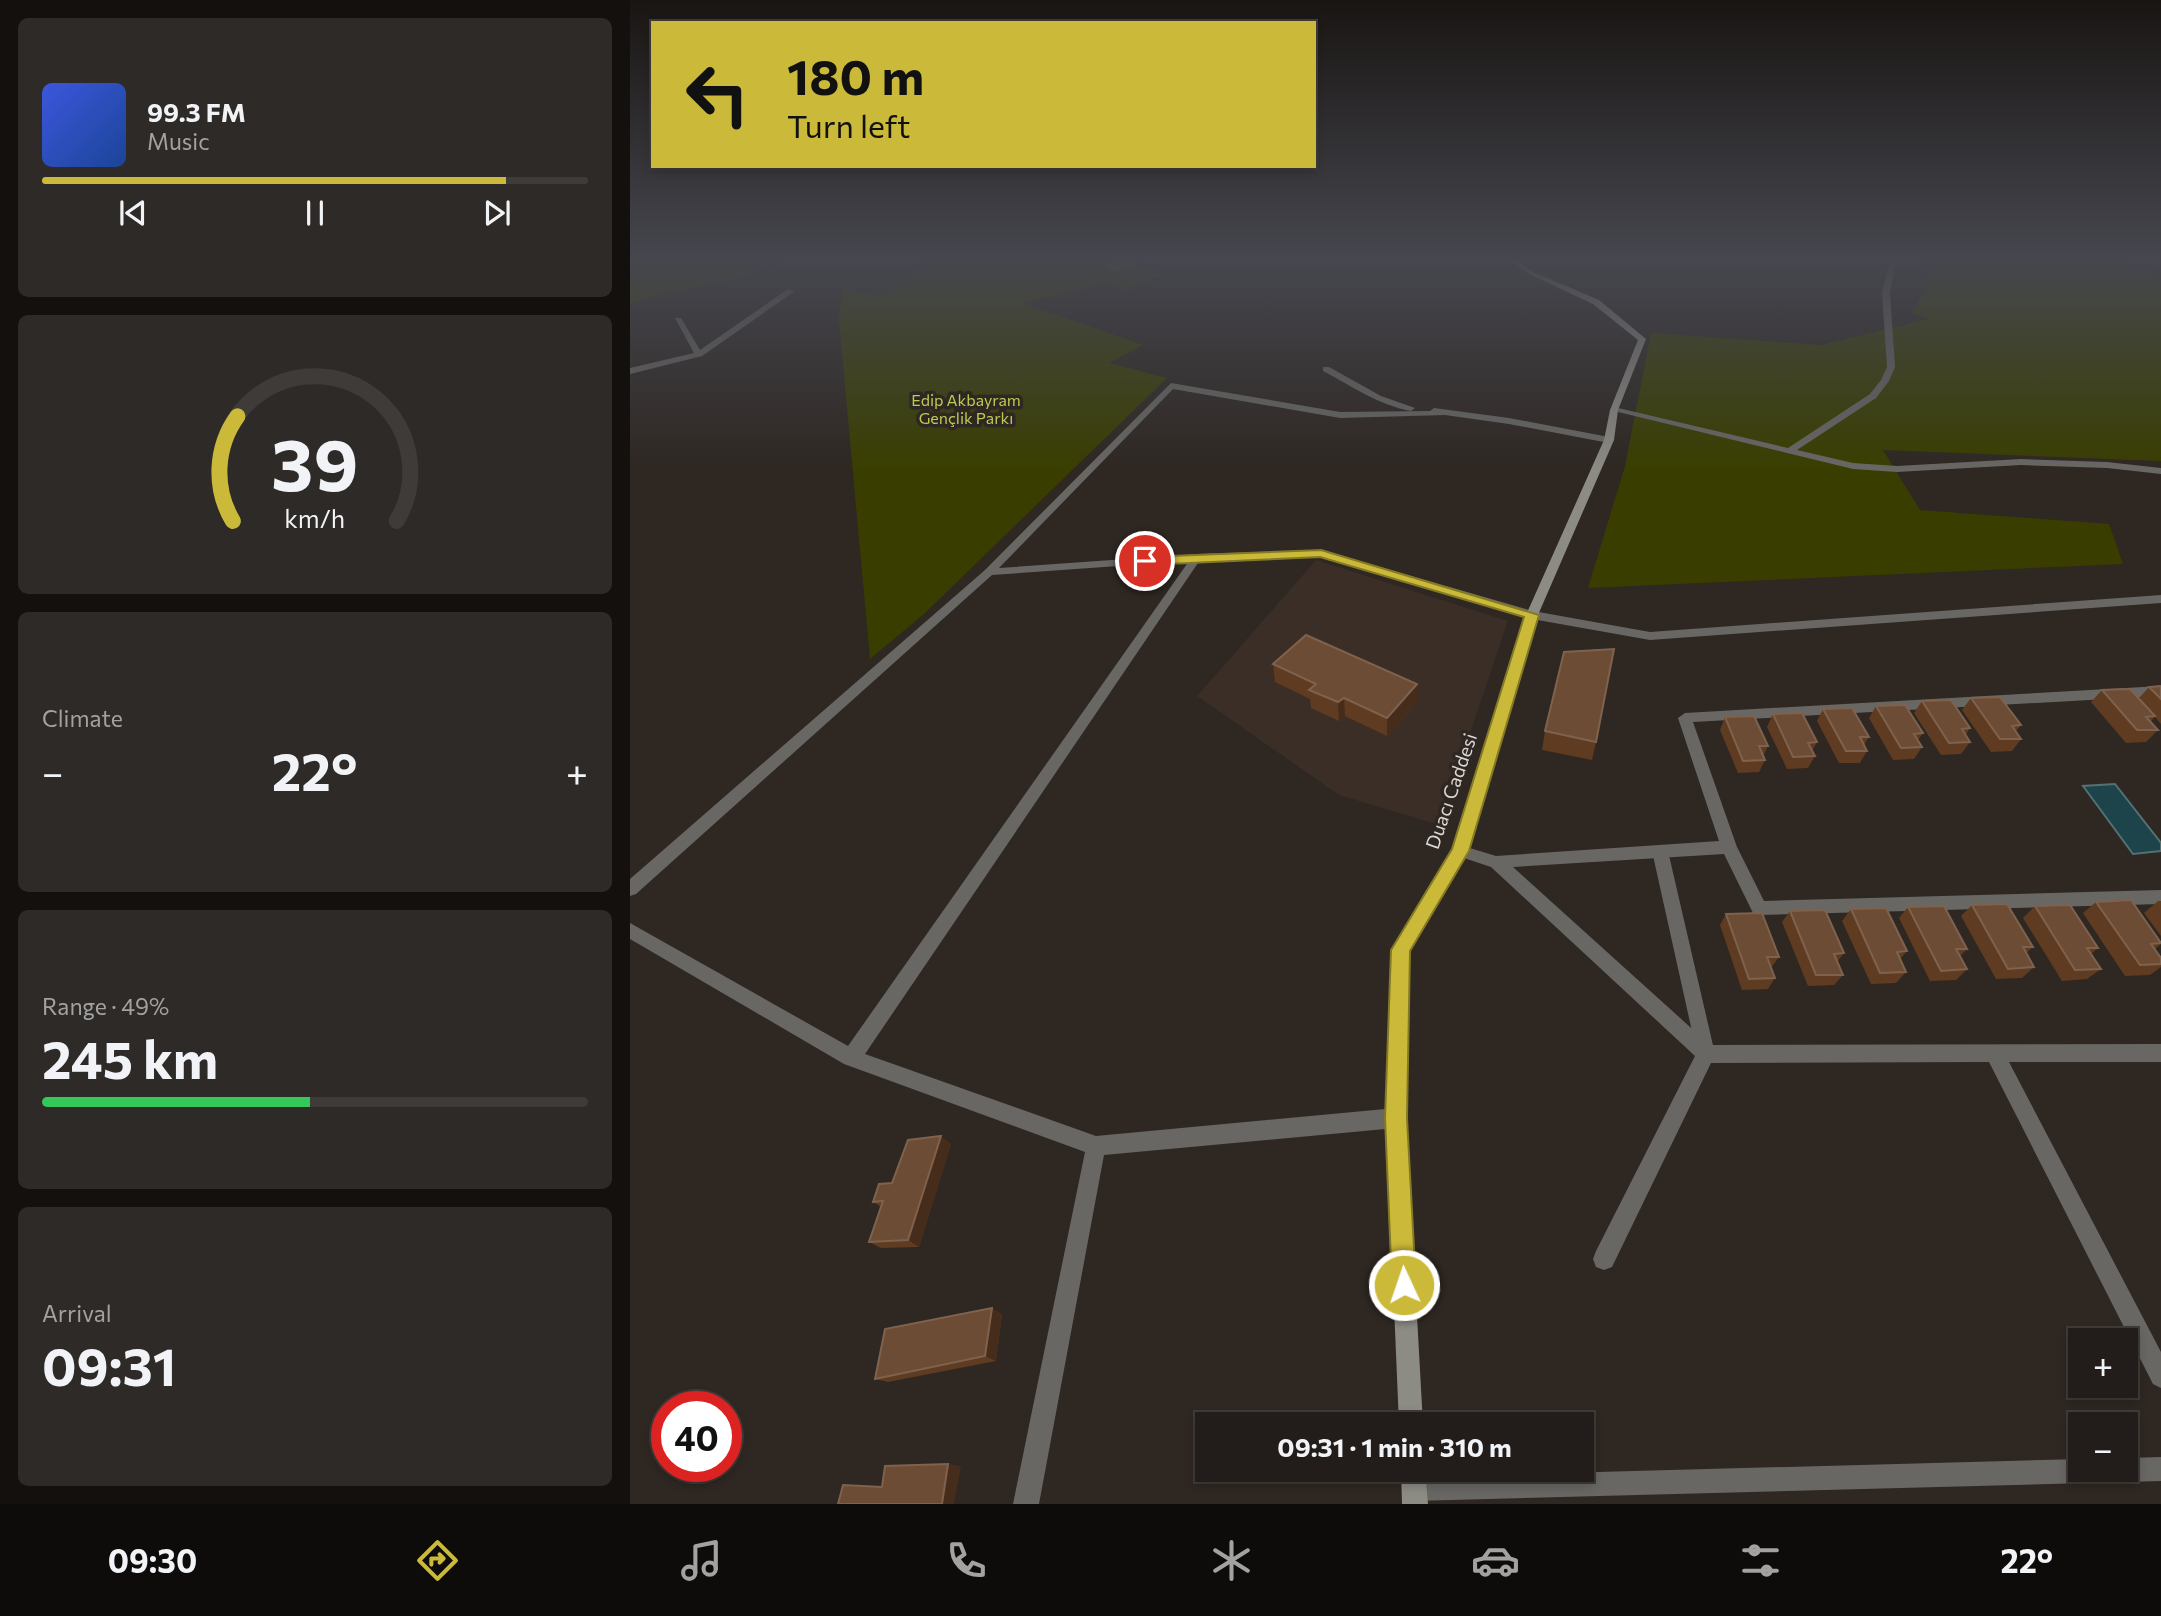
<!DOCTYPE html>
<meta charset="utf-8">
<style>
body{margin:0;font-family:Commissioner,sans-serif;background:#2e2a27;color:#f1f3f6;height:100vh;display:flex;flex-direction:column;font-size:26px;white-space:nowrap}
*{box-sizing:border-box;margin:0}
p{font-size:23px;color:#a2a2a2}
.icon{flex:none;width:38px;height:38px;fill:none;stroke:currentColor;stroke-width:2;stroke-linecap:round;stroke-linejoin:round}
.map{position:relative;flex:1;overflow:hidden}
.sheet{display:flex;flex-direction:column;gap:18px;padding:18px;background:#13100e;width:630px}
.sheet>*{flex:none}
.hud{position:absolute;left:21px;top:21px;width:665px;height:147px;border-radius:0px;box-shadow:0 4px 10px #0003,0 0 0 2px #3f3b39;background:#cbba39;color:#111;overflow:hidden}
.tools{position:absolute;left:1438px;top:1328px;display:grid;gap:14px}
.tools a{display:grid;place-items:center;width:70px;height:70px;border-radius:0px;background:#221d1a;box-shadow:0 4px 10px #0003,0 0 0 2px #3f3b39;font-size:35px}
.speed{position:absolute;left:21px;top:1391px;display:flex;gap:14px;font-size:35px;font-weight:700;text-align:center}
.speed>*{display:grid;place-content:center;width:91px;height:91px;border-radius:50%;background:#221d1a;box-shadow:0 4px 10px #0003,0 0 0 2px #3f3b39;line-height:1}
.speed .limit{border:10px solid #d22;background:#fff;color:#111}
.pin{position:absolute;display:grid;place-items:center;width:60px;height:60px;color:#fff;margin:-30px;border:4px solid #fff;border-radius:50%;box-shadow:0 2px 7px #0007}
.me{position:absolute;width:77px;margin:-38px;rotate:357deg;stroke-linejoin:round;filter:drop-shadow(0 0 5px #0008)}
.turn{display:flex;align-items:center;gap:24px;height:147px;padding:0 21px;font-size:32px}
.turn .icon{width:91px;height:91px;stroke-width:2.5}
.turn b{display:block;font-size:49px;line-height:60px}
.big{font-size:52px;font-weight:700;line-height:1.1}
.sheet .card{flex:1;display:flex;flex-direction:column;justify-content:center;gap:10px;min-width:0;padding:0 24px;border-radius:10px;background:#2e2a27}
.sheet .dial{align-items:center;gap:0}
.dial svg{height:182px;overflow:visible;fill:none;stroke:#3f3b39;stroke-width:7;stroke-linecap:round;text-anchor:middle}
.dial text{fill:#f1f3f6;stroke:none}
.song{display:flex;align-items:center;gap:21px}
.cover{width:84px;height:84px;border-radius:10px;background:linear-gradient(135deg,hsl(230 70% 55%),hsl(220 70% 35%))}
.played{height:7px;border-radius:4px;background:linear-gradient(90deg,#cbba39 85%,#3f3b39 85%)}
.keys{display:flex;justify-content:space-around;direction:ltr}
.heat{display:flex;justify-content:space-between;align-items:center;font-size:38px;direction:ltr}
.charge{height:10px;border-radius:5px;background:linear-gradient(90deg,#34c759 49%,#3f3b39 0)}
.trip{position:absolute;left:565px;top:1412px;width:399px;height:70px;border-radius:0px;background:#221d1a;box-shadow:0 4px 10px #0003,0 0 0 2px #3f3b39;font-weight:700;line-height:70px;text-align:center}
.tabs{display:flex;height:112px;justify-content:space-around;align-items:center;background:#0e0c0a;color:#a2a2a2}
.tabs .icon{width:49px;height:49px}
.tabs .active{color:#cbba39}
.tabs b{font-size:32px;color:#f1f3f6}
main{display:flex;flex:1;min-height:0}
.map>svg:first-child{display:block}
.built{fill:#3b2e27}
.green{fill:#393e00}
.water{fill:#1c444a;stroke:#557073;stroke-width:2}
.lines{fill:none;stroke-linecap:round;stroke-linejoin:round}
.lane{fill:#686764;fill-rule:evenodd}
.street{fill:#686764;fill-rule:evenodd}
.secondary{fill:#8c8b84;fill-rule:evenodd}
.wall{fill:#5f3c21}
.shaded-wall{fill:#462c1a}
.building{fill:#6d4c35;stroke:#7e624e;stroke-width:2}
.route{fill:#cbba39;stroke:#847925;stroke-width:2}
.labels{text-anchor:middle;stroke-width:7;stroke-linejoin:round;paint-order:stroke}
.far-park-label{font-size:16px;fill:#beca52;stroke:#2e2722}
.street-label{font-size:19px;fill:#dbd7d4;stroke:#2e2722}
</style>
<main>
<section class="sheet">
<div class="card">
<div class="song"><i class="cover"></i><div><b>99.3 FM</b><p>Music</p></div></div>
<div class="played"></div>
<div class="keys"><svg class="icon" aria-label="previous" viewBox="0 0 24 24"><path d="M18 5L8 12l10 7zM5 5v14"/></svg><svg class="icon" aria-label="pause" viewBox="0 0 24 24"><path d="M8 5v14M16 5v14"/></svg><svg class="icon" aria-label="next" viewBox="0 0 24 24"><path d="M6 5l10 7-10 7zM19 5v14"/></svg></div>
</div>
<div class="card dial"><svg viewBox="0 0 100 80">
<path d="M14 69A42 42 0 1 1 86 69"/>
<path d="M14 69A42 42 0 0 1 16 23" stroke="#cbba39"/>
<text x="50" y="56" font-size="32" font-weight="700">39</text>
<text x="50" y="72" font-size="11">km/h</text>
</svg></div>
<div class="card"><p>Climate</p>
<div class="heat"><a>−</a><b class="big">22°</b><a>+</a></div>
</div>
<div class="card"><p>Range · 49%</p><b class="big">245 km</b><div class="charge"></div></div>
<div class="card"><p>Arrival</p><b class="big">09:31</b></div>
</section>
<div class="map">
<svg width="1531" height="1504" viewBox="0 0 1531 1504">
<rect width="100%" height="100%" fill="#2e2722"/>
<path class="built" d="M686 560 878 621 809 825 709 795 567 696Z"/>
<g class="green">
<path d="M0 260H154L114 277 30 294 0 304Z"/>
<path d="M288 260H508L531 276 496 290 477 283 393 303 513 345 479 363 537 378 294 614 240 659 209 320 212 288 248 295 296 266Z"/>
<path d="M1292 260H1488L1531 278V461L1253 450 1290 510 1479 524 1493 564 958 588 995 466 1021 333 1191 345 1299 319 1282 313 1299 280Z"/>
</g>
<path class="water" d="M1485 784 1531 843V851L1503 854 1453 786Z"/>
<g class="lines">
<path class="lane" d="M1030 845 1035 847 1038 851 1085 1054 1083 1060 1076 1063 1069 1060 1067 1054 1022 851 1025 847Z"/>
<g class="street">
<path d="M1260 260H1266L1260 293 1265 367 1259 381 1246 398 1167 450 1223 463 1267 466 1391 459 1477 462 1531 468V474L1477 468 1391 465 1267 472 1223 469 980 410 984 407 1158 448 1240 394 1251 380 1257 367 1252 293Z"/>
<path d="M158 289 165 291 72 356 0 374V368L64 353 45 318H51L70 350Z"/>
<path d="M693 367H699L751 396 785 408 781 411C748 405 722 386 693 371Z"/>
<path d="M541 383 710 412 800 411 804 408 879 418 979 437 984 440 979 443 879 424 815 415 710 418 543 389 369 568 567 554 691 550 903 611 1020 632 1531 595V603L1020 640 902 619 690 556 570 560 235 1054 466 1136 766 1108 773 1111 776 1118 773 1125 766 1128 474 1155 409 1504H383L455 1152 214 1064 0 939V923L218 1046 559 561 362 575 6 894 0 896V879L355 570Z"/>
<path d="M1531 686V696L1063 722 1107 847 1134 901 1531 890V904L1129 915 1123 913 1094 854 883 867 1080 1045 1531 1044V1062H1379L1531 1352V1388L1523 1384 1359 1062 1081 1063 982 1267 974 1270 966 1267 963 1259 966 1251 1065 1056 861 867 825 855 822 851 825 847 830 845 866 856 1089 841 1048 718 1055 713Z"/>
<path d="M1531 1457V1481L784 1501 775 1498 772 1489 775 1480 784 1477 1451 1459V1470H1496V1458Z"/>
</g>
<g class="secondary">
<path d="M879 260H887L901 271 969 300 1016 339 988 410 984 440 908 615 838 851 778 951 776 1118 793 1424H769L756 1118 762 950 823 849 896 615 974 440 980 410 1008 340 963 304 897 273Z"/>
<path d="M771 1470H795L798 1504H772Z"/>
</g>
</g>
<g class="wall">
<path d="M476 265 505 268 487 274 477 270Z"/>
<path d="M643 664 787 684V702L757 736 715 716 709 721 681 708 680 699 645 682Z"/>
<path d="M1531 686V724L1525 717 1521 721 1528 730 1516 742 1496 743 1461 702 1472 690 1509 698 1519 687Z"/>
<path d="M1341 698 1391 725 1386 731 1391 739 1382 751 1361 752 1332 710Z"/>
<path d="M1292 701 1340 728 1336 735 1340 742 1331 754 1311 755 1284 713Z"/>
<path d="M1246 706 1293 733 1288 740 1292 747 1284 759 1263 760 1239 718Z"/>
<path d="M1193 709 1239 737 1234 745 1237 751 1230 763H1209L1187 721Z"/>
<path d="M1143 714 1187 742 1182 751 1185 756 1178 768 1157 769 1137 727Z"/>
<path d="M1095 717 1138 746 1133 756 1135 760 1129 772 1108 773 1090 730Z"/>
<path d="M915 731 966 742 962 760 912 750Z"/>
<path d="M1528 901H1531V936L1514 913Z"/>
<path d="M1466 902 1531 944 1525 949 1531 958V967L1520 975 1495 976 1453 913Z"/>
<path d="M1342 905 1403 947 1396 953 1404 967 1392 978 1366 979 1331 916Z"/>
<path d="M1405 906 1468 948 1461 954 1471 969 1457 979 1432 981 1393 918Z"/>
<path d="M1278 907 1337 949 1330 956 1337 969 1326 980 1300 981 1269 918Z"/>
<path d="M1221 909 1277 951 1270 959 1276 972 1266 983 1241 984 1212 921Z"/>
<path d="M1160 911 1214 953 1207 962 1213 975 1204 985 1178 986 1152 922Z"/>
<path d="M1096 914 1149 957 1141 968 1145 978 1138 989 1112 990 1090 925Z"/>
<path d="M321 1144 289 1247 251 1248 239 1242 251 1207 243 1202 262 1183Z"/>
<path d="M372 1314 366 1361 258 1382 245 1379Z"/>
</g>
<g class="shaded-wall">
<path d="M504 264 505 268 487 274 486 269Z"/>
<path d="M787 684V702L757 736V718Z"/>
<path d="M714 698 715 716 709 721 708 702Z"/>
<path d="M311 1136 321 1144 289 1247 278 1240Z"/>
<path d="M362 1308 372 1314 366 1361 355 1356Z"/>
<path d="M318 1464 331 1466 324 1504H312Z"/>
</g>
<g class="building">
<path d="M491 260H496L504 264 486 269 476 265Z"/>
<path d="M676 635 787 684 757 718 714 698 708 702 679 690 686 684 643 664Z"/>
<path d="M984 649 966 742 915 731 934 652Z"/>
<path d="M1531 686V699L1519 687Z"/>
<path d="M1500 689 1525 716 1516 717 1528 730H1507L1472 690Z"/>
<path d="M1370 697 1391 725 1382 726 1391 739H1370L1341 698Z"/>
<path d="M1321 700 1340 728 1332 729 1340 742 1319 743 1292 701Z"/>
<path d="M1275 705 1293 733 1284 734 1292 747 1271 748 1246 706Z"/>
<path d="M1222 708 1239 737H1230L1237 751H1216L1193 709Z"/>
<path d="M1172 713 1187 742 1178 743 1185 756 1163 757 1143 714Z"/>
<path d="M1124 716 1138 746H1129L1135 760 1113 761 1095 717Z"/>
<path d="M1501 900 1531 943 1521 944 1531 958V964L1510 965 1466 902Z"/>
<path d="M1377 904 1403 947H1393L1404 967 1378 969 1342 905Z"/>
<path d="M1440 905 1468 948H1457L1471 969 1445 970 1405 906Z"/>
<path d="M1314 906 1337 949H1326L1337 969 1311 971 1278 907Z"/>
<path d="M1256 908 1277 951 1267 952 1276 972 1250 973 1221 909Z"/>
<path d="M1195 910 1214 953 1204 954 1213 975H1186L1160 911Z"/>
<path d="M1132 913 1149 957H1137L1145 978 1119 979 1096 914Z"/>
<path d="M311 1136 278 1240 239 1242 253 1201 243 1202 249 1184 262 1183 278 1140Z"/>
<path d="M362 1308 355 1356 245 1379 255 1329Z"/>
<path d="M318 1464 312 1504H208L213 1485 252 1487 255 1466Z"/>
</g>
<linearGradient id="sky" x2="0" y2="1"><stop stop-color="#191513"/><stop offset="0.55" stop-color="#46474f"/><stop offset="1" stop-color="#46474f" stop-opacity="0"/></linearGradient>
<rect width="1531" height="471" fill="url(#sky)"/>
<path class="route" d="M691 550 909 615 839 851 780 951 777 1118 786 1285 783 1294 774 1298 765 1294 762 1285 755 1118 761 950 822 849 894 617 690 557 515 565 509 561 515 557Z"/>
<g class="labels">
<g class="far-park-label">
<text x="336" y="406">Edip Akbayram<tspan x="336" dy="18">Gençlik Parkı</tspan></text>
</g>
<g class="street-label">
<text transform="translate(821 791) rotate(-71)" y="7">Duacı Caddesi</text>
</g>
</g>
</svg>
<div class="tools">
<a>+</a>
<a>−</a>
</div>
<div class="speed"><div class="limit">40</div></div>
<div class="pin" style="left:515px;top:561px;background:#d93025"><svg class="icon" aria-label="arrive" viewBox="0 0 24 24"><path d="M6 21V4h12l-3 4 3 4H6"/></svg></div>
<svg class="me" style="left:774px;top:1285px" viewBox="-20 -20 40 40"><circle r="17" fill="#cbba39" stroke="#fff" stroke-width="3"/><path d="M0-11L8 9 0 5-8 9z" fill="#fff"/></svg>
<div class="trip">09:31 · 1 min · 310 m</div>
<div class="hud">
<div class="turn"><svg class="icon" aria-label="left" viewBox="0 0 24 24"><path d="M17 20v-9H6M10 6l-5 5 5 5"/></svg><div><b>180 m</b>Turn left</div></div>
</div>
</div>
</main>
<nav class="tabs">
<b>09:30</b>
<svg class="icon active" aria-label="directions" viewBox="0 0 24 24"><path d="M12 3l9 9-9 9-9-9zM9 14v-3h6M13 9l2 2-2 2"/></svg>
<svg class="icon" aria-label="music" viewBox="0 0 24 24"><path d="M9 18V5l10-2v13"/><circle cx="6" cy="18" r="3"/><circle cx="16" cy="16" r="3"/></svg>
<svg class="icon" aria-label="phone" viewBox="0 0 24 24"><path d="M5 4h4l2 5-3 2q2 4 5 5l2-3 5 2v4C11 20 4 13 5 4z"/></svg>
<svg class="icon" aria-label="climate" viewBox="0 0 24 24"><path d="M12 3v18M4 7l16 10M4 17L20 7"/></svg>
<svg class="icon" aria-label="car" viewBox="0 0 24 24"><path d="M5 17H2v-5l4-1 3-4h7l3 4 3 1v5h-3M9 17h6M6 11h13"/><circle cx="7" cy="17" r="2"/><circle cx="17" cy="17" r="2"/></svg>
<svg class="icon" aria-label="filters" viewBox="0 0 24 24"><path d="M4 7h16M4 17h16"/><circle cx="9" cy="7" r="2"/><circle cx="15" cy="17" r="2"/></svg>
<b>22°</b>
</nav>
